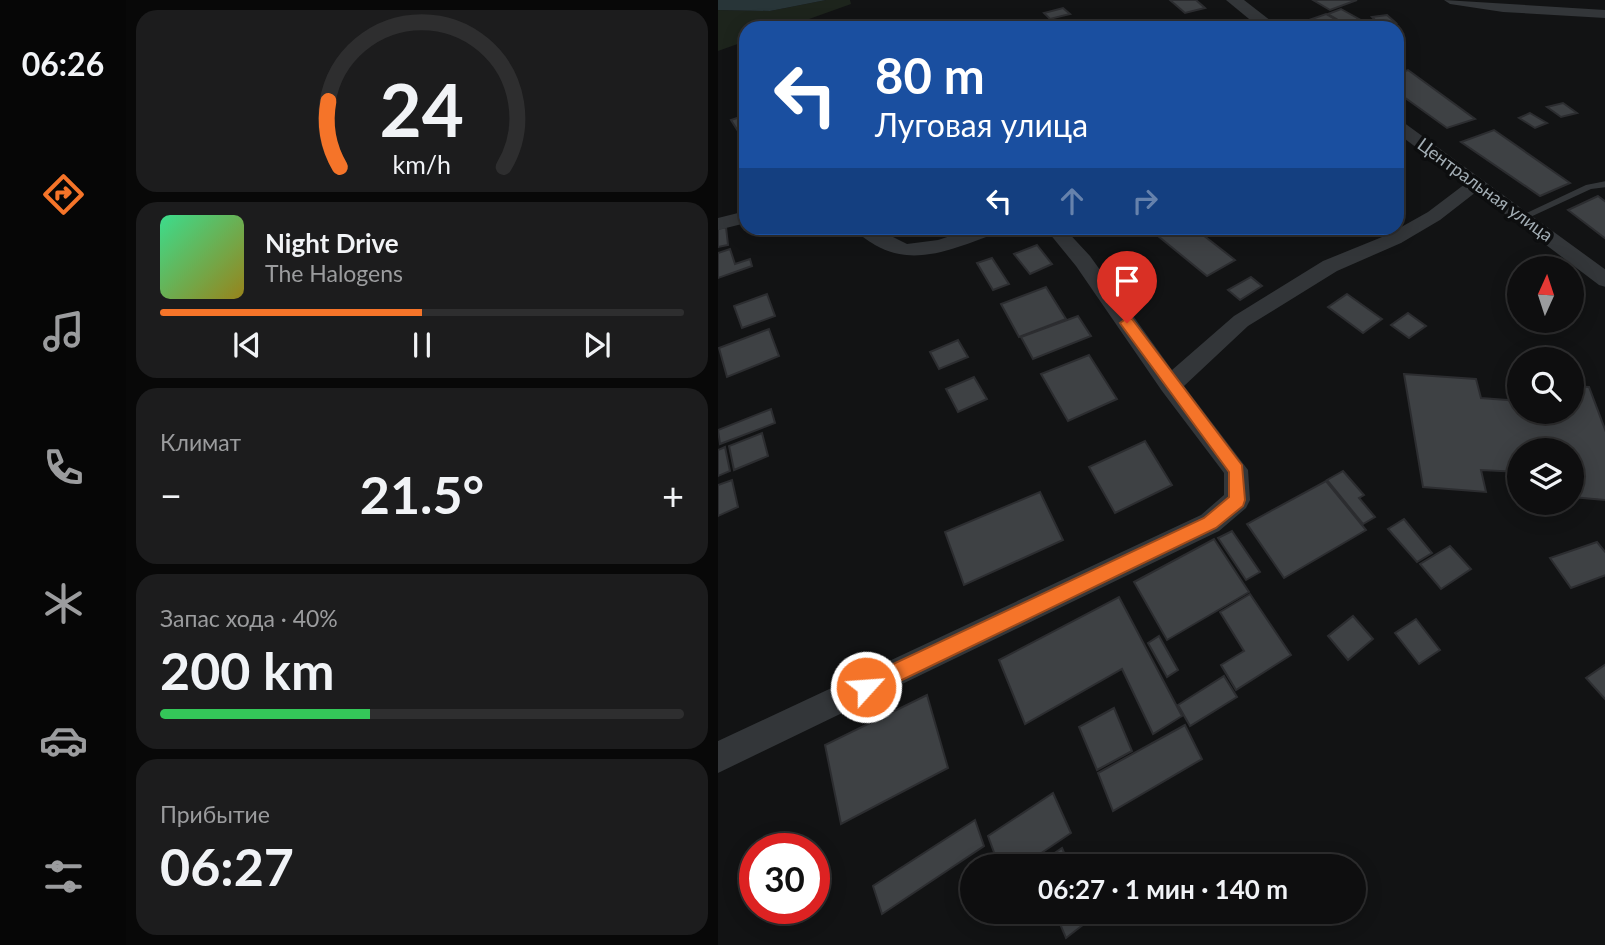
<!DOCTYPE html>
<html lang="ru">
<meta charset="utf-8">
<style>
body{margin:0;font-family:Lato,sans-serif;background:#1c1c1d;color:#f1f3f6;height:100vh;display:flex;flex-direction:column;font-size:26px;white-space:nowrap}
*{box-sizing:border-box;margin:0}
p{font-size:23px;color:#9b9c9e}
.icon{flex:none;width:38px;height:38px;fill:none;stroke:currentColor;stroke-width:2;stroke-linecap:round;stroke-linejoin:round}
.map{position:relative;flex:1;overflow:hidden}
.side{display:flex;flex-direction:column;gap:10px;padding:10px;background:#080808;width:592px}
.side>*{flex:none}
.banner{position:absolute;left:21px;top:21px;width:665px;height:214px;border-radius:21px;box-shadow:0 4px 18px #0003,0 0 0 2px #2e2e2f;background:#1a4fa0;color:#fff;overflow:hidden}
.needle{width:46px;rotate:3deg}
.tools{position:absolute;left:789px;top:256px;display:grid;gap:14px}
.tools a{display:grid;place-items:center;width:77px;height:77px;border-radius:50%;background:#0e0e0f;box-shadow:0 4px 18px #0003,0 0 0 2px #2e2e2f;font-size:35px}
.speed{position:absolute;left:21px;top:833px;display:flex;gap:14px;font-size:35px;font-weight:700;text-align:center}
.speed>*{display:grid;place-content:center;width:91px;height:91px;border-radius:50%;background:#0e0e0f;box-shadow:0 4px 18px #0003,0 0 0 2px #2e2e2f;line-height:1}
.speed .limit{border:10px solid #d22;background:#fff;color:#111}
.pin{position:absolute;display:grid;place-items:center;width:60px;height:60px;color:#fff;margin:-72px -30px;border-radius:50% 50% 50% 0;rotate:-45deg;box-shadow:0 0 7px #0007}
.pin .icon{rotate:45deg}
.me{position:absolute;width:77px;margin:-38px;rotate:64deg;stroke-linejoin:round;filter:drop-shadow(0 0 5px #0008)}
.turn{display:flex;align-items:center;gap:24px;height:147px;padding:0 21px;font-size:32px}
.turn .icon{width:91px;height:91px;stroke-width:2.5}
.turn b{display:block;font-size:49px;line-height:60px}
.lanes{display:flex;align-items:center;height:66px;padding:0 21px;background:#0003;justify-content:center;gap:35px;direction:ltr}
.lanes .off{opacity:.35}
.big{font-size:52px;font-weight:700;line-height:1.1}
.side .widget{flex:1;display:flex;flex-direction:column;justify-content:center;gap:10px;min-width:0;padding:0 24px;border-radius:21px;background:#1c1c1d}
.side .dial{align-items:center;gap:0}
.dial svg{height:182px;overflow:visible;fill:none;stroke:#2e2e2f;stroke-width:7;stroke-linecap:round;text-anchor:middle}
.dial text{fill:#f1f3f6;stroke:none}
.song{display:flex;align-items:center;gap:21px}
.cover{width:84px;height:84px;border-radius:10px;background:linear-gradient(135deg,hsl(150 70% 55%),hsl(50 70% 35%))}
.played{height:7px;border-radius:4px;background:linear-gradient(90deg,#f57429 50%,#2e2e2f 50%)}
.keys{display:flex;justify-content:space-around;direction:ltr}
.heat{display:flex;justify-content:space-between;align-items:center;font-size:38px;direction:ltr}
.charge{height:10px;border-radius:5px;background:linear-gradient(90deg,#34c759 40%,#2e2e2f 0)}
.trip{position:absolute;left:242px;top:854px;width:406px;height:70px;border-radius:35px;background:#0e0e0f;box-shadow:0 4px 18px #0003,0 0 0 2px #2e2e2f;font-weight:700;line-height:70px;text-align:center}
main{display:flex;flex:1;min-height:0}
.tab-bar{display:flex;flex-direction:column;width:126px;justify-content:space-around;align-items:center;background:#060606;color:#9b9c9e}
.tab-bar .icon{width:49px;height:49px}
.tab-bar .on{color:#f57429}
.tab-bar b{font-size:32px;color:#f1f3f6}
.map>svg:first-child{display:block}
.green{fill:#1d241c}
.water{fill:#283538}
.building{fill:#3e4144;stroke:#2c2d30;stroke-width:2}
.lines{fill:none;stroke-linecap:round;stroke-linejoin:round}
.service{fill:#333639;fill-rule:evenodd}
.minor{fill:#333639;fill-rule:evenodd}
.tertiary{fill:#333639;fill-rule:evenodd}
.route{fill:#f57429;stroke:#9f4b1b;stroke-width:2}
.labels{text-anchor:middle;stroke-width:7;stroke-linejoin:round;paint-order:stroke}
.far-street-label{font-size:18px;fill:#a3aeb5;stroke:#0d0e0f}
</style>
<main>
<nav class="tab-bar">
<b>06:26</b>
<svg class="icon on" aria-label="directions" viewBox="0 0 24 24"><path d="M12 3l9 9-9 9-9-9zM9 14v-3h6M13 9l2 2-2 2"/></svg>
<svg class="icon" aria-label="music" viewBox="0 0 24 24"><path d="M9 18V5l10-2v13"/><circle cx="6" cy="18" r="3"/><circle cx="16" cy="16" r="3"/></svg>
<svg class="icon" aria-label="phone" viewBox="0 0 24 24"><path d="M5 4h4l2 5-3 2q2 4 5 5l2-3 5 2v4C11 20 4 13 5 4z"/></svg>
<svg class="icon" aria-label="climate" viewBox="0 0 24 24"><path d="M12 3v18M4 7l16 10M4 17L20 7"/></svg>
<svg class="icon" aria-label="car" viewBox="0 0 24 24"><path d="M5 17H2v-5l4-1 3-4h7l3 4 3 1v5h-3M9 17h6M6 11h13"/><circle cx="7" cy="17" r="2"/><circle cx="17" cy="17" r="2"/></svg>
<svg class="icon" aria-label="filters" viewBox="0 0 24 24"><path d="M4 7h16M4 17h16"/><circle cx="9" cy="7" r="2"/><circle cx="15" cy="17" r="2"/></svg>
</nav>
<section class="side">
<div class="widget dial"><svg viewBox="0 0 100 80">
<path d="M14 69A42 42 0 1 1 86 69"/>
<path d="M14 69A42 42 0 0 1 9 40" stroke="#f57429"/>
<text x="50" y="56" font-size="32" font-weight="700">24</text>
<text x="50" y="72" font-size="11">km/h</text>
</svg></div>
<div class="widget">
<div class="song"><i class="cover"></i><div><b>Night Drive</b><p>The Halogens</p></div></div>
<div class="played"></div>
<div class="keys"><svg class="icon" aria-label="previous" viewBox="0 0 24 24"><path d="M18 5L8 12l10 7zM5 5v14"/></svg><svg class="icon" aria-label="pause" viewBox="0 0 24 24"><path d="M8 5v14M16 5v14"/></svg><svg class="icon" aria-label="next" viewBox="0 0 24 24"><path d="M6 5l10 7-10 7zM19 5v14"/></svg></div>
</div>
<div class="widget"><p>Климат</p>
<div class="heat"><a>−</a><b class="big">21.5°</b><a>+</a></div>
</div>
<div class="widget"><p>Запас хода · 40%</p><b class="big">200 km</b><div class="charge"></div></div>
<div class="widget"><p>Прибытие</p><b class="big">06:27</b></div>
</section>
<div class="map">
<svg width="888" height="945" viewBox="0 0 888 945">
<rect width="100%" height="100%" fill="#121314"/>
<path class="green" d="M108 0H132L133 4 66 28H28V41L0 51V10L52 11Z"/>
<path class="water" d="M0 0H108L52 11 0 10Z"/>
<g class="building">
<path d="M452 0H478L487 8 467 13Z"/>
<path d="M595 0H639L612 10Z"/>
<path d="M345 8 352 14 332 19 326 13Z"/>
<path d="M623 9 641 19 627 24 610 14Z"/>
<path d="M608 14 625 24 614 28H568Z"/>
<path d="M669 15 678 23 662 25 654 17Z"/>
<path d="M690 70 757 119 729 128 679 92V74Z"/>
<path d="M845 103 859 113 843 117 829 107Z"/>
<path d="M812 113 829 123 817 128 801 118Z"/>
<path d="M28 115V129L20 131 13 120Z"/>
<path d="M776 130 852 183 822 196 743 142Z"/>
<path d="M880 196 888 202V239L850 210Z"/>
<path d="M8 227 10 245 0 247V229Z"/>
<path d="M456 228H476L517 260 489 276 440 236Z"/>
<path d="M319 245 334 264 312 274 296 254Z"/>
<path d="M12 249 17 264 32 259 34 266 0 278V253Z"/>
<path d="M274 258 291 284 275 290 259 263Z"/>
<path d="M533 277 544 286 522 300 510 290Z"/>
<path d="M328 287 348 319 301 337 283 304Z"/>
<path d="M49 294 57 316 24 328 16 306Z"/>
<path d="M629 294 664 319 645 333 610 307Z"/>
<path d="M690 313 708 326 691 338 673 325Z"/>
<path d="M360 316 373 336 315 359 303 337Z"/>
<path d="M51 329 61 356 9 377 1 348Z"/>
<path d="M240 340 250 357 221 369 212 352Z"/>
<path d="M371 355 399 399 350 421 323 374Z"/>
<path d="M686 374 758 379 763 398 802 401V411H854V386L871 387 888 432V500L854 497V450H802V472L763 470 768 492 705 487Z"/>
<path d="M256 377 269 399 240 412 228 389Z"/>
<path d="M53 409 57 423 2 444 0 430Z"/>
<path d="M44 433 50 456 16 470 11 446Z"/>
<path d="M427 441 454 485 397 513 371 467Z"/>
<path d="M7 447 12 471 0 476V450Z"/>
<path d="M625 471 646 495 641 498 657 517 645 524 609 480Z"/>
<path d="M14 480 20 507 0 516V485Z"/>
<path d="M608 481 648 530 566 578 529 524Z"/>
<path d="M322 492 345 540 246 585 227 532Z"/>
<path d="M686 519 714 553 699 562 670 529Z"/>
<path d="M514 531 542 572 528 580 500 538Z"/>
<path d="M496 539 531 592 449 640 416 582Z"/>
<path d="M879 542 888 553V575L853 588 832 558Z"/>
<path d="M732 546 753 569 723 589 702 564Z"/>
<path d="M532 594 573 655 518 690 503 665 526 651 502 612Z"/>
<path d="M401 597 464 716 435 734 404 669 307 724 281 660Z"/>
<path d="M635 616 655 639 630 660 610 636Z"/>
<path d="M698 619 722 650 701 664 677 633Z"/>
<path d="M441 636 460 670 449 677 430 643Z"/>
<path d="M888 664V700L868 678Z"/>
<path d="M506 676 519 697 472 726 460 705Z"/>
<path d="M209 695 230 768 123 824 107 745Z"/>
<path d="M396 708 414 751 379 770 361 727Z"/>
<path d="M467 725 484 759 395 811 380 773Z"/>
<path d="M335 793 353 833 304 866H281L270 836Z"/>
<path d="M257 820 266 846 164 914 155 886Z"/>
<path d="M344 848 352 866H319V865Z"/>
<path d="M337 912H372L374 918 348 938Z"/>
</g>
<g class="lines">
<path class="service" d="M888 181V187L873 189 808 219H802L800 217 868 185Z"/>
<g class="minor">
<path d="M726 0 888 10V18L785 12 732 4Z"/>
<path d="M679 120 685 122 888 270V287L881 285 758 192 722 220 683 243 619 271 530 326 466 386 530 470 532 500 528 508 501 531 0 773V741L483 515 506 495V473L444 391 358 266 327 228H346L372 256 454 370 516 316 605 261 669 235 710 212 747 184 679 133Z"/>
<path d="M28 211V223L0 230V218Z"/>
<path d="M136 228H157L189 244 220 240 257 228H284L282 232C241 246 198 269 157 245 149 240 141 235 136 228Z"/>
</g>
<path class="tertiary" d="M508 0H526L562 28H542Z"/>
</g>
<path class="route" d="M409 318 414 319 524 465 527 500 525 506 498 528 155 694 148 697 141 694 138 687 141 680 486 518 511 497V472L404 326 402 323Z"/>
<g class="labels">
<g class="far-street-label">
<text transform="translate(767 190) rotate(36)" y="6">Центральная улица</text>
</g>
</g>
</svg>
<div class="tools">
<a><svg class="needle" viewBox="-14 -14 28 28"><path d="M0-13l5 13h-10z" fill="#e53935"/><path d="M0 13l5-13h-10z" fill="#9b9c9e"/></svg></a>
<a><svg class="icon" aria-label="search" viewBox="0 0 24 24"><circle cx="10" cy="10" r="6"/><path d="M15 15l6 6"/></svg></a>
<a><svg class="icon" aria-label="layers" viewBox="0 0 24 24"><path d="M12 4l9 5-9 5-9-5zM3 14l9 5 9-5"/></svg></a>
</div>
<div class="speed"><div class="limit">30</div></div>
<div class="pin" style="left:409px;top:323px;background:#d93025"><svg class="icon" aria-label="arrive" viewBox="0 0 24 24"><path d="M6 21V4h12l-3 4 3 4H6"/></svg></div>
<svg class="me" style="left:148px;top:687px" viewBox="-20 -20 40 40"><circle r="17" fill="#f57429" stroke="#fff" stroke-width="3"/><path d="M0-11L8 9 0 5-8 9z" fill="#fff"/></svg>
<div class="trip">06:27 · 1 мин · 140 m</div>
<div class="banner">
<div class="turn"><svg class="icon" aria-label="left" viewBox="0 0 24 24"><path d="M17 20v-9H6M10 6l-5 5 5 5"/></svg><div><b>80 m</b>Луговая улица</div></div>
<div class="lanes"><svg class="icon" aria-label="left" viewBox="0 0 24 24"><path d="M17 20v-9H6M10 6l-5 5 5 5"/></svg><svg class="icon off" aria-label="ahead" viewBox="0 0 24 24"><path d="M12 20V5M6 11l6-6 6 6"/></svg><svg class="icon off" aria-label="right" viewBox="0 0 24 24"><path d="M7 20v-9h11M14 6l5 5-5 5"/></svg></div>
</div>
</div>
</main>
